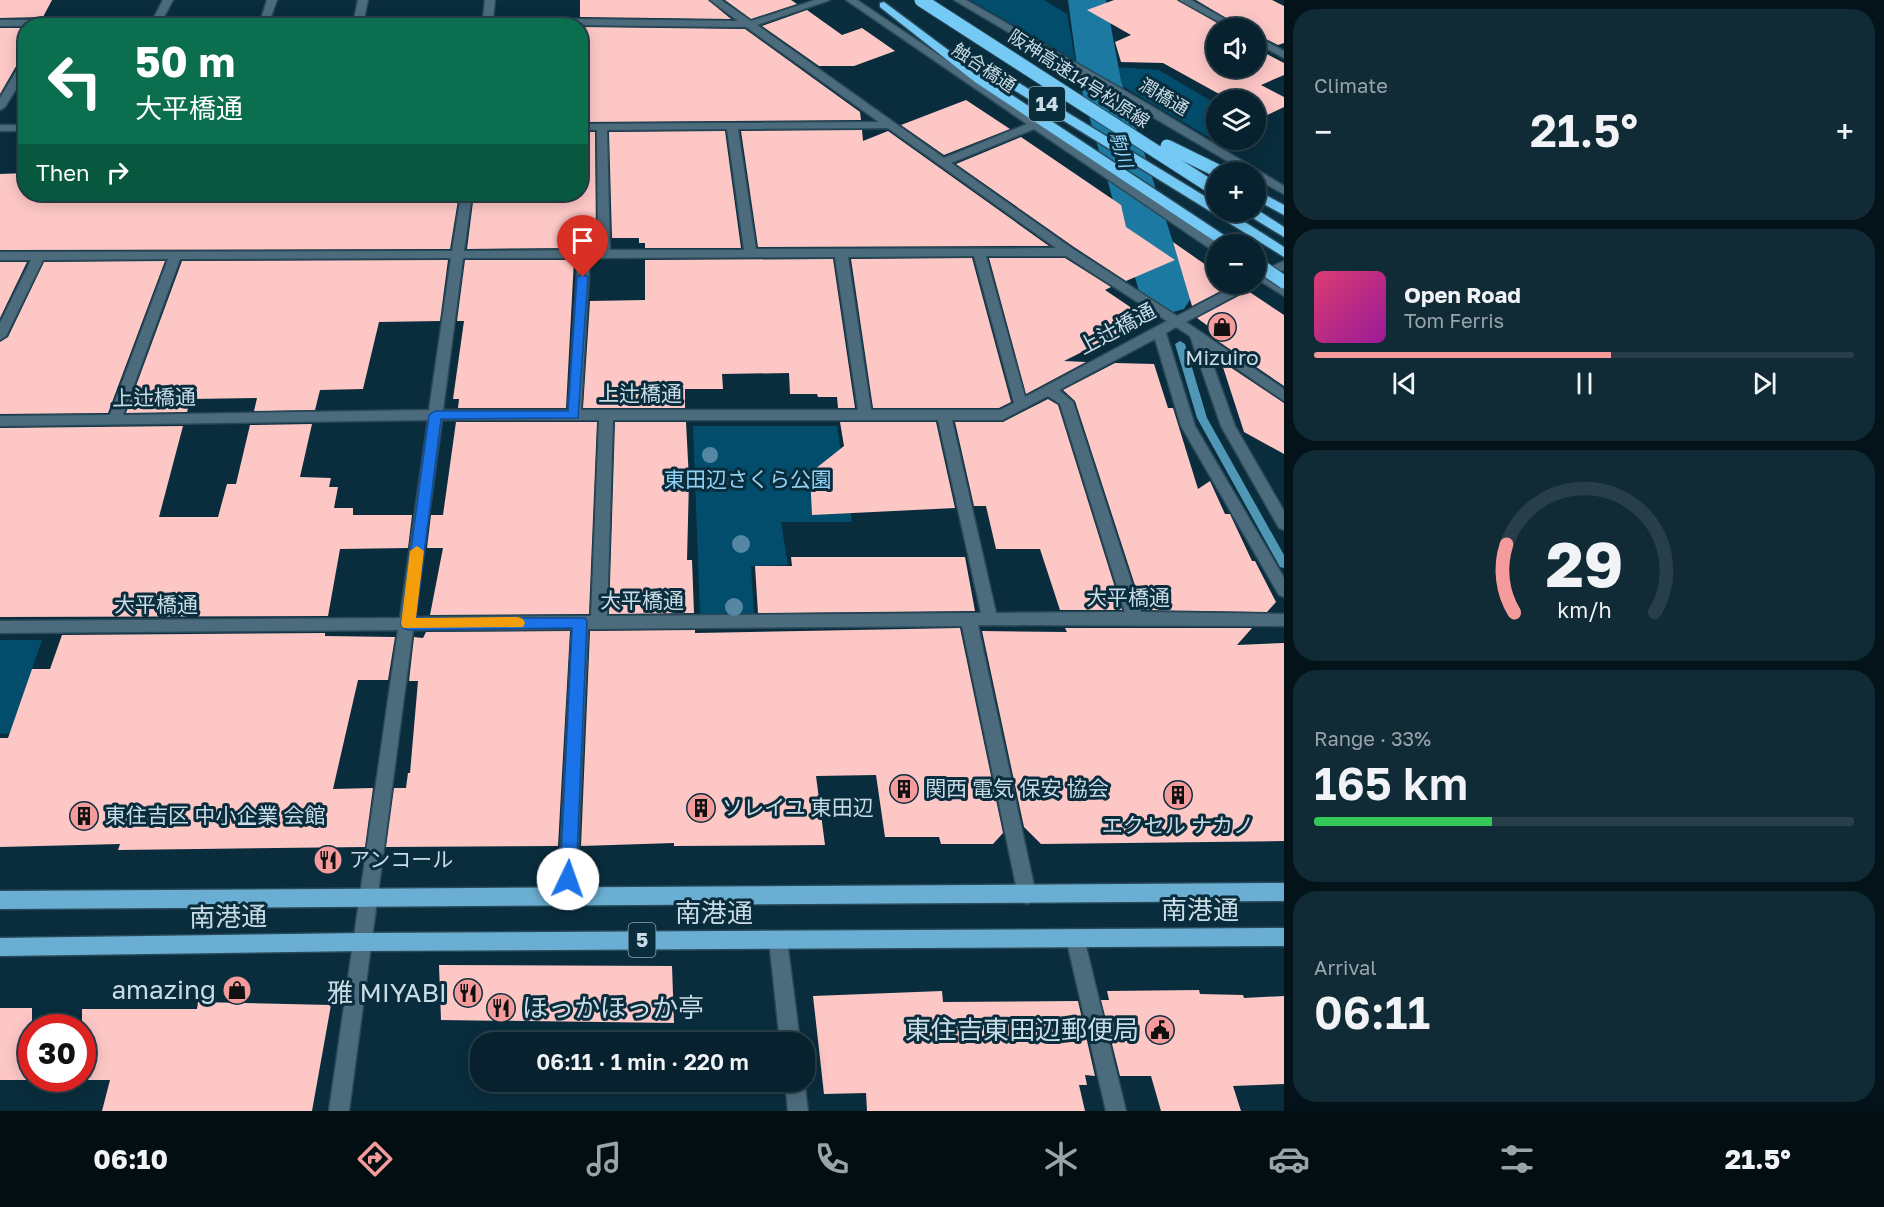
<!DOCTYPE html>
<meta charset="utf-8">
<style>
body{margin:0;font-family:"Golos Text","Noto Sans JP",sans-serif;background:#102a36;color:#f1f3f6;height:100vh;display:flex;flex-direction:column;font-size:22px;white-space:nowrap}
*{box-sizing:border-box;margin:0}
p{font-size:20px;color:#98a4aa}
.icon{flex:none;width:33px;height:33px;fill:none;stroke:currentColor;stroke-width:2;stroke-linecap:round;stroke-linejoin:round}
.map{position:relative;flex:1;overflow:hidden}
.side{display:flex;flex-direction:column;gap:9px;padding:9px;background:#041319;width:600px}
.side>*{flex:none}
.guide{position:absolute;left:18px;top:18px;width:570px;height:183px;border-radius:24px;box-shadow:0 3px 15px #0003,0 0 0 2px #283f4a;background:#0b6e4f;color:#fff;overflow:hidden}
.tools{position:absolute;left:1206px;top:18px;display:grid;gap:12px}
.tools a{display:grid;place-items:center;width:60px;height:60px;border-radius:50%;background:#07222e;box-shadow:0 3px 15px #0003,0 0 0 2px #283f4a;font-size:30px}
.speed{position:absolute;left:18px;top:1014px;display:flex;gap:12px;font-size:30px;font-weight:700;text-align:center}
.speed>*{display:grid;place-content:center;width:78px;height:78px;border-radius:50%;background:#07222e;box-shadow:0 3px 15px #0003,0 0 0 2px #283f4a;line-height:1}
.speed .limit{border:9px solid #d22;background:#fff;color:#111}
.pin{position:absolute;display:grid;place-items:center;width:51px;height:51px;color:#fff;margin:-62px -26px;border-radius:50% 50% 50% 0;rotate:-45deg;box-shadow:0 0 6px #0007}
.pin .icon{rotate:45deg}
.me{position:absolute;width:66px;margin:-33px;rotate:3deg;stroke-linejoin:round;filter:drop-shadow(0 0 4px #0008)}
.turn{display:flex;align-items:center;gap:21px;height:126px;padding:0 18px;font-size:27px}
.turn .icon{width:78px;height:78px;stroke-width:2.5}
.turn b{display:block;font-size:42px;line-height:51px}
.then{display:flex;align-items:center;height:57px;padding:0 18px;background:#0003;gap:12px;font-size:22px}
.big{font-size:45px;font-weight:600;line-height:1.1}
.side .tile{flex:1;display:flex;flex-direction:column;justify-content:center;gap:9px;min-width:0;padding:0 21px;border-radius:24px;background:#102a36}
.side .dial{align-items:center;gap:0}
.dial svg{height:156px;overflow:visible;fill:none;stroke:#283f4a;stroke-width:7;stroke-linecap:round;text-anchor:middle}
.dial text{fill:#f1f3f6;stroke:none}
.song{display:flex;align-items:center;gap:18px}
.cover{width:72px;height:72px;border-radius:9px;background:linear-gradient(135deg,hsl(340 70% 55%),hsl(300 70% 35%))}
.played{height:6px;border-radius:3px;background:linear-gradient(90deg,#f59b9c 55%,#283f4a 55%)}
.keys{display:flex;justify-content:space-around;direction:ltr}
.heat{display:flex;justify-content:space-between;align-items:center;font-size:33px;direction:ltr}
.charge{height:9px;border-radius:4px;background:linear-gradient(90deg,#34c759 33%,#283f4a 0)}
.trip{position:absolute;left:470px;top:1032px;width:345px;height:60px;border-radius:24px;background:#07222e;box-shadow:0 3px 15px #0003,0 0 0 2px #283f4a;font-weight:600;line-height:60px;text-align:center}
.tabs{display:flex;height:96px;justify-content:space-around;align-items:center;background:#030e12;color:#98a4aa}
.tabs .icon{width:42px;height:42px}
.tabs .on{color:#f59b9c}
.tabs b{font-size:27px;color:#f1f3f6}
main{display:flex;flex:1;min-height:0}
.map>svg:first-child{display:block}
.green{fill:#024d6b}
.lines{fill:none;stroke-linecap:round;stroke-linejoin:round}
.stream{fill:#5097b6;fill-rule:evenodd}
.river{fill:#1c7aa2;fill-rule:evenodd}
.building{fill:#fdc7c6}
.minor-casing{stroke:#284958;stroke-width:3}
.major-casing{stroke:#284958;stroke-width:3}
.highway-casing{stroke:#284958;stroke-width:3}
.minor{fill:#4c6c7e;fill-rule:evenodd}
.major{fill:#6aafd3;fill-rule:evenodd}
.highway{fill:#75c9f5;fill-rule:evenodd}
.highway-bridge-casing{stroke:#284958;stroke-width:15;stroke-linecap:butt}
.highway-bridge{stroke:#75c9f5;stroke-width:13}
.tree{fill:#5587a2}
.route{fill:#1a73e8;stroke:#114b97;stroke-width:1.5}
.slow{fill:#f59e0b}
.labels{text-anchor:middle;stroke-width:6;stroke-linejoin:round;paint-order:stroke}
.far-street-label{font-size:18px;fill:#c9dce6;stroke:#092d3d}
.far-water-label{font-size:18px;font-style:italic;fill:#98d7f9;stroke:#092d3d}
.shield{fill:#092d3d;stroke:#8fa8b3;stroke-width:1.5}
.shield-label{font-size:20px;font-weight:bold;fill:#c9dce6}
.street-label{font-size:21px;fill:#c9dce6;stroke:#092d3d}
.poi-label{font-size:21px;fill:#c9dce6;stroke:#092d3d;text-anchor:start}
.park-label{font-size:21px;fill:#93d1f4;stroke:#092d3d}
.near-street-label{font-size:26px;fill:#c9dce6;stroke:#092d3d}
.near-poi-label{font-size:26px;fill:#c9dce6;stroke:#092d3d;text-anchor:end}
</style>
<main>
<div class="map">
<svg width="1284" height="1111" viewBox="0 0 1284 1111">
<rect width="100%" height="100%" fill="#092d3d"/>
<g class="green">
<path d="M970 0H1044L1067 14 1075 60Z"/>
<path d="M1115 67 1159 70 1216 104V140H1222L1217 142 1119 84Z"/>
<path d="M693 426H837L852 522H781L788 565 751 566 754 615 700 616Z"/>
<path d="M0 640H42L10 733 0 734Z"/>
</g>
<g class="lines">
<path class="stream" d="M1180 341 1185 344 1207 418 1284 555V568L1280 567 1197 418 1175 344Z"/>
<path class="river" d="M1068 0H1106L1121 81 1191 298 1184 309 1166 314 1148 309 1141 298 1079 81Z"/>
</g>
<g class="building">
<path d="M0 0H52L43 17 0 18Z"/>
<path d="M580 0H708L731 19 580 17Z"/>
<path d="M725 0H791L797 4 751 19Z"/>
<path d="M1114 0H1177L1226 28H1216V68H1256V45L1266 51 1263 52 1284 63V75L1261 85 1284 97V107L1261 118 1256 115V100H1230L1163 63 1121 62 1115 42 1131 35 1087 10Z"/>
<path d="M1196 0H1272L1284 6V43L1278 45 1256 34V28H1243Z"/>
<path d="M807 10 842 35 862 28 895 51 854 66H819L762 26Z"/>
<path d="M580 27 745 29 860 112 861 120 580 122Z"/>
<path d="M0 28H26V49L0 94Z"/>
<path d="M966 100 1010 129 944 155 901 125Z"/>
<path d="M862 130 863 141 888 131 1049 246 758 247 741 131Z"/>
<path d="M725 131 741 248H645V243H639V238H612L609 132Z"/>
<path d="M580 132H595L596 238 575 240V248L467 249 474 194H580Z"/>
<path d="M1021 137 1121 205 1126 227 1175 260 1126 281 1074 247 956 164Z"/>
<path d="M26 173V196H57L55 199 123 198 125 194H459L450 249 0 250V174Z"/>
<path d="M1173 242 1216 272V284H1234L1192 306Z"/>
<path d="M972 258 1011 402 999 408H873L851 259Z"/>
<path d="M989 258H1065L1111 287 1105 290 1148 319 1064 361 1086 362 1026 394Z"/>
<path d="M833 259 855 408H838L837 397H818L817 394H790L789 373 722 374 723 389H685V408H583L590 301 645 300V260Z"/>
<path d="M448 260 440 321 379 322 363 389 320 390 315 410 254 411 257 398 191 399 187 412 126 413 182 261Z"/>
<path d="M465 260H574L566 408H458L459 399H453L464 321H457Z"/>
<path d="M165 261 108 413 0 414V342L8 337 44 262Z"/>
<path d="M0 262H27L0 318Z"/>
<path d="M1248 291 1284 315V386L1215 339 1212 329 1197 318Z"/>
<path d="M1221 361 1284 403V454L1244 432Z"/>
<path d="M1115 363 1154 364 1168 408H1173L1198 489 1210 481 1225 514H1230L1252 561H1255L1276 602 1267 612 1143 610 1075 401 1063 390Z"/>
<path d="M1048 399 1058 405 1122 610H1060L1040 549H996L986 506H974L955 422H1003Z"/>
<path d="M456 422H597L589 614 430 615 443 548H427L431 515H443Z"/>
<path d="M615 422H686L689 480 687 560H692L694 613 609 614Z"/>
<path d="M840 422H936L955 508 812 515 810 473 844 446Z"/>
<path d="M312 424 300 477 331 478 329 487H338L334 508H353V515H412L408 548 340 549 328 616 0 617V428L183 426 159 517H218L227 484H236L250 425Z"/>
<path d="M791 557H965L975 611 758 613 755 566H792Z"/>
<path d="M960 628 1003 833 993 844H941L939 837H885L876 775 816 776 825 845 674 846V843L581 846 590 631 695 630V633Z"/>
<path d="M1065 628H1252L1237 645 1284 643V841L1041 844 1024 827 982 631 1067 632Z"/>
<path d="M570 631 558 846 386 847 394 788H406L408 773H410L418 681H409L414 637 423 638 426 632Z"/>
<path d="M325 633V636L395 637 388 680H358L333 789 373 788 365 847 118 850 120 844 0 847V738H8L32 669H50L62 635Z"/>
<path d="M439 965 672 966 674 1023 441 1020Z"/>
<path d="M1199 990 1200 994 1243 995 1244 998 1284 996V1084L1233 1086 1241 1111H1161L1151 1076H1120L1101 1000H1109L1107 991Z"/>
<path d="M942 991 943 1002 1078 1001 1095 1076 1085 1075 1087 1085H1079L1085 1111H867L866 1093 824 1094 813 996Z"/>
<path d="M198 1002 331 1005 312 1111H102L110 1080H82V1009H197Z"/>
<rect x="0" y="1008" width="32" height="72"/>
</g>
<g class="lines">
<g class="minor-casing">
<g id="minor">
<path d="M163 0H173L163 19H261L267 0H277L270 19H354L358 0H368L364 19 483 18 485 0H495L493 18 738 21 710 0H721L751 21 815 0H830L757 25 944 158 1027 124 846 0H857L1220 244H1216V251L1212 250 1034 129 951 163 1073 249 1177 316 1238 284H1253L1251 287 1186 322 1284 389V401L1207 348 1235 426 1284 511V530L1279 528 1221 426 1190 336 1176 327 1166 333 1195 426 1284 578V597L1279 595 1181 426 1155 339 1059 390 1073 402 1141 612 1284 614V626L978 625 1036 895 1033 901 1027 904 1021 901 1018 895 962 626 588 629 576 898 573 904 567 907 561 904 558 898 572 629 413 630 349 1111H329L398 630 0 633V621L400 618 428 420 0 426V416L110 415 168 259 43 260 6 336 0 340V323L31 260H0V252L452 251 461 194H472L464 251 598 250 597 130H580V124L879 122 746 27 482 24 0 26V20L153 19ZM888 128 1056 248 756 249 738 129ZM727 129 744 250H610L607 130ZM974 256 1014 403 1000 410H871L848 257ZM986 256H1066L1167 321 1025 397ZM835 257 858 410H581L590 258ZM451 258 429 410 123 415 180 259ZM463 258H578L568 410H443ZM1048 396 1060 404 1125 612 996 613 952 420H1002ZM442 420H599L591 616 415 617ZM613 420H938L981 613 607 616Z"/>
<path d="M954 0H966L1148 104 1284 186V194L1256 179V172H1246Z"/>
<path d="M1179 0H1191L1241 28H1230Z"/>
<path d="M1256 36 1284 51V58L1256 43Z"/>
<path d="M26 60V73L5 107 0 110V98L21 63Z"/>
<rect x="0" y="125" width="26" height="6"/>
<path d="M1284 261V270L1270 277 1284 286V296L1260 281H1256V269L1262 271Z"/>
<path d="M1075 929 1082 932 1084 938 1126 1111H1106L1066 938 1068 932Z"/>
<path d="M778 931 785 934 787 940 800 1042H780L769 940 771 934Z"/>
<path d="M804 1079 808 1111H788L785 1082H804Z"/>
</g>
</g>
<g class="major-casing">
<g id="major">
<path d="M1284 883V901L0 909V891Z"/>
<path d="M1284 928V946L361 951 0 956V938L361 933Z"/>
</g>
</g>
<g class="highway-casing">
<g id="highway">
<path d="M884 2 983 76 1233 241 1235 244H1219L975 82 880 7V3Z"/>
<path d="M958 46 1216 203V212H1229L1284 247V257L954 53 952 50Z"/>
<path d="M1256 190 1284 205V215L1256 200Z"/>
<path d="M1256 209 1284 227V237L1243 212H1256Z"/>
</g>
</g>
<use href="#minor" class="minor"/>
<use href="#major" class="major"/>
<use href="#highway" class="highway"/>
<g class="highway-bridge-casing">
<g id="highway-bridge">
<path d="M921 0 1216 190"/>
<path d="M1167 146 1220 172"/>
<path d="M1256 263 1284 282"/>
</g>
</g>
<use href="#highway-bridge" class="highway-bridge"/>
</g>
<g class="tree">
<circle cx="710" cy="455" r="8"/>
<circle cx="741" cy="544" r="9"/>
<circle cx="734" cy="607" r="9"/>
</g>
<path class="route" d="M583 274 588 277 578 418 441 419 416 618H585L587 622 576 879 574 884 568 887 562 884 560 879 572 628 408 630 403 628 401 624 429 415 435 411H568L577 277Z"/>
<path class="slow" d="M417 546 424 551 416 618 518 617 523 619 525 623 523 627 403 628 401 624 410 551Z"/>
<defs>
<g id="shop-disc" transform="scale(1.5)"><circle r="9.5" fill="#f59b9c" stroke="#092d3d"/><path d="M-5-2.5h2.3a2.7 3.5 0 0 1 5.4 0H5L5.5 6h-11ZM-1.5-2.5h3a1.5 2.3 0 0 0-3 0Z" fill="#111"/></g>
<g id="building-disc" transform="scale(1.5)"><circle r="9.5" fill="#f59b9c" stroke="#092d3d"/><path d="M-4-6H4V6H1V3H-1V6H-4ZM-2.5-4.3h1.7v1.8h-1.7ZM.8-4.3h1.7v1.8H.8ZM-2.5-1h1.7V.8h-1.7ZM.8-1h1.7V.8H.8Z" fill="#111"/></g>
<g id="restaurant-disc" transform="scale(1.5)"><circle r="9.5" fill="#f59b9c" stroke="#092d3d"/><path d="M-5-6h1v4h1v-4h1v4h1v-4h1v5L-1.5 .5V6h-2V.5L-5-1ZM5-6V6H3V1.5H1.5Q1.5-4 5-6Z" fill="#111"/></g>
<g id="civic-disc" transform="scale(1.5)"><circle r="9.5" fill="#f59b9c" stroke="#092d3d"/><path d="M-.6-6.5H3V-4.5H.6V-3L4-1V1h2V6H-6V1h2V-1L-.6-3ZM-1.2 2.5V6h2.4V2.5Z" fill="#111"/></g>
</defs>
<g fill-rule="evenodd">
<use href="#shop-disc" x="1222" y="327"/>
<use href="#building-disc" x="904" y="789"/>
<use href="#building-disc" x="1178" y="795"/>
<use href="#building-disc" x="701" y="808"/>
<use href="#building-disc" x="84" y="816"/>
<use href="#restaurant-disc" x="328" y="860"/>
<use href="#shop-disc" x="237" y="990"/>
<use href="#restaurant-disc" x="468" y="993"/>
<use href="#restaurant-disc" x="501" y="1008"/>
<use href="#civic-disc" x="1160" y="1030"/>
</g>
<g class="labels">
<g class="far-street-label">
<text transform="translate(984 68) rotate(34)" y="6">触合橋通</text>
<text transform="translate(1079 79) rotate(33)" y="6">阪神高速14号松原線</text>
<text transform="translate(1164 97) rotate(31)" y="6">潤橋通</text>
</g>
<g class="far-water-label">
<text transform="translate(1121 150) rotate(73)" y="6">駒川</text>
</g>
<g class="shield">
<rect x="1029" y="87" width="36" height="34" rx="4.5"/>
<rect x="628.5" y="923" width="27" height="34" rx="4.5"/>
</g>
<g class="shield-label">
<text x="1047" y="111">14</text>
<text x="642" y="947">5</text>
</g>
<g class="street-label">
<text transform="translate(1117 329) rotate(-28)" y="7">上辻橋通</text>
<text x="640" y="401">上辻橋通</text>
<text transform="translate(154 398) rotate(-1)" y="7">上辻橋通</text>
<text x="1128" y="605">大平橋通</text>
<text x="642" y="608">大平橋通</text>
<text x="156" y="612">大平橋通</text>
</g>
<g class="poi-label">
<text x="1222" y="365" text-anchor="middle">Mizuiro</text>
<text x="925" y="796">関西 電気 保安 協会</text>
<text x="722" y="815">ソレイユ 東田辺</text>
<text x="105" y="823">東住吉区 中小企業 会館</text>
<text x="1178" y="833" text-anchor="middle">エクセル ナカノ</text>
<text x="349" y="867">アンコール</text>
</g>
<g class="park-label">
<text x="748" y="487">東田辺さくら公園</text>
</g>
<g class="near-street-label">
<text x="1200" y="919">南港通</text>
<text x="714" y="922">南港通</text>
<text transform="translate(228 917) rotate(-1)" y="9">南港通</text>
</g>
<g class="near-poi-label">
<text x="216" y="999">amazing</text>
<text x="447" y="1002">雅 MIYABI</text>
<text x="522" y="1017" text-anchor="start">ほっかほっか亭</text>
<text x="1139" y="1039">東住吉東田辺郵便局</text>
</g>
</g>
</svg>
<div class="tools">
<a><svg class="icon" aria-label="sound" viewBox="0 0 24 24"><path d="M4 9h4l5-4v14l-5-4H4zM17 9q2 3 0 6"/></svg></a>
<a><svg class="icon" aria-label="layers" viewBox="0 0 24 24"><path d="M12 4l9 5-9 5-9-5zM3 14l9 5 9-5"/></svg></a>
<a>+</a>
<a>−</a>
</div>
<div class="speed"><div class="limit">30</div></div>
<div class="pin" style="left:583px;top:277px;background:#d93025"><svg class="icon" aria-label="arrive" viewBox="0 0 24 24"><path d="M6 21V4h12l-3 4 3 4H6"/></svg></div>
<svg class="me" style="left:568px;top:879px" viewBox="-20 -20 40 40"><circle r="19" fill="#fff"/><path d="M0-13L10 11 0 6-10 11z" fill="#1a73e8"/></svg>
<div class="trip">06:11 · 1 min · 220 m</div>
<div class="guide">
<div class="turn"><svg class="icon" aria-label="left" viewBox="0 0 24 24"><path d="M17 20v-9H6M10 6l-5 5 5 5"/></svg><div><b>50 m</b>大平橋通</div></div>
<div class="then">Then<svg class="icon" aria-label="right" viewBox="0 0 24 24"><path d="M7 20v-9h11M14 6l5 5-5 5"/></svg></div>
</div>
</div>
<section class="side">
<div class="tile"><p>Climate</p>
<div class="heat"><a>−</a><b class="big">21.5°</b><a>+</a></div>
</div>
<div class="tile">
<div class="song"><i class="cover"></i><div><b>Open Road</b><p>Tom Ferris</p></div></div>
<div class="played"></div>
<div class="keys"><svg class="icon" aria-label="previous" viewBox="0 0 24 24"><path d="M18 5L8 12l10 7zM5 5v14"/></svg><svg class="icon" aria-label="pause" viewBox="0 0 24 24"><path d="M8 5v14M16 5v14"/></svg><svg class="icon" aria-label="next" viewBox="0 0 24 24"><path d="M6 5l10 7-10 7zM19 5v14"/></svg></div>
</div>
<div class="tile dial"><svg viewBox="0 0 100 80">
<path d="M14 69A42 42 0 1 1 86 69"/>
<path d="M14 69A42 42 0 0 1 10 34" stroke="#f59b9c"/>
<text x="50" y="56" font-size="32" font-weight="700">29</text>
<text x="50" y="72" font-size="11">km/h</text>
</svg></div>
<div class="tile"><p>Range · 33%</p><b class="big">165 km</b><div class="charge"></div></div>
<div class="tile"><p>Arrival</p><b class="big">06:11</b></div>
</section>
</main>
<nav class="tabs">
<b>06:10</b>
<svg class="icon on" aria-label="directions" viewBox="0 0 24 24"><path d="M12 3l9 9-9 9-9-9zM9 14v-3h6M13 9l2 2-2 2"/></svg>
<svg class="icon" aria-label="music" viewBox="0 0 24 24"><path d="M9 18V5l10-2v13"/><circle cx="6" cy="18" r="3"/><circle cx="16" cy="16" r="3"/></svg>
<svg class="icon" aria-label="phone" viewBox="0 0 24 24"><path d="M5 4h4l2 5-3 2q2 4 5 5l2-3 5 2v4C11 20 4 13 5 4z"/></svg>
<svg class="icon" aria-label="climate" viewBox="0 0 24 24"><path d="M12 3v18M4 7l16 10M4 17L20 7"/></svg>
<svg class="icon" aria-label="car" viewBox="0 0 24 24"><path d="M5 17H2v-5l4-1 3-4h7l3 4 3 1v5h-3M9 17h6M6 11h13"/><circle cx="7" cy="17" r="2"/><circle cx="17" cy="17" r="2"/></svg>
<svg class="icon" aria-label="filters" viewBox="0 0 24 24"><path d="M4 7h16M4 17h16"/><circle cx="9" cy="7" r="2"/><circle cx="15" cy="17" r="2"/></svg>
<b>21.5°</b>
</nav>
